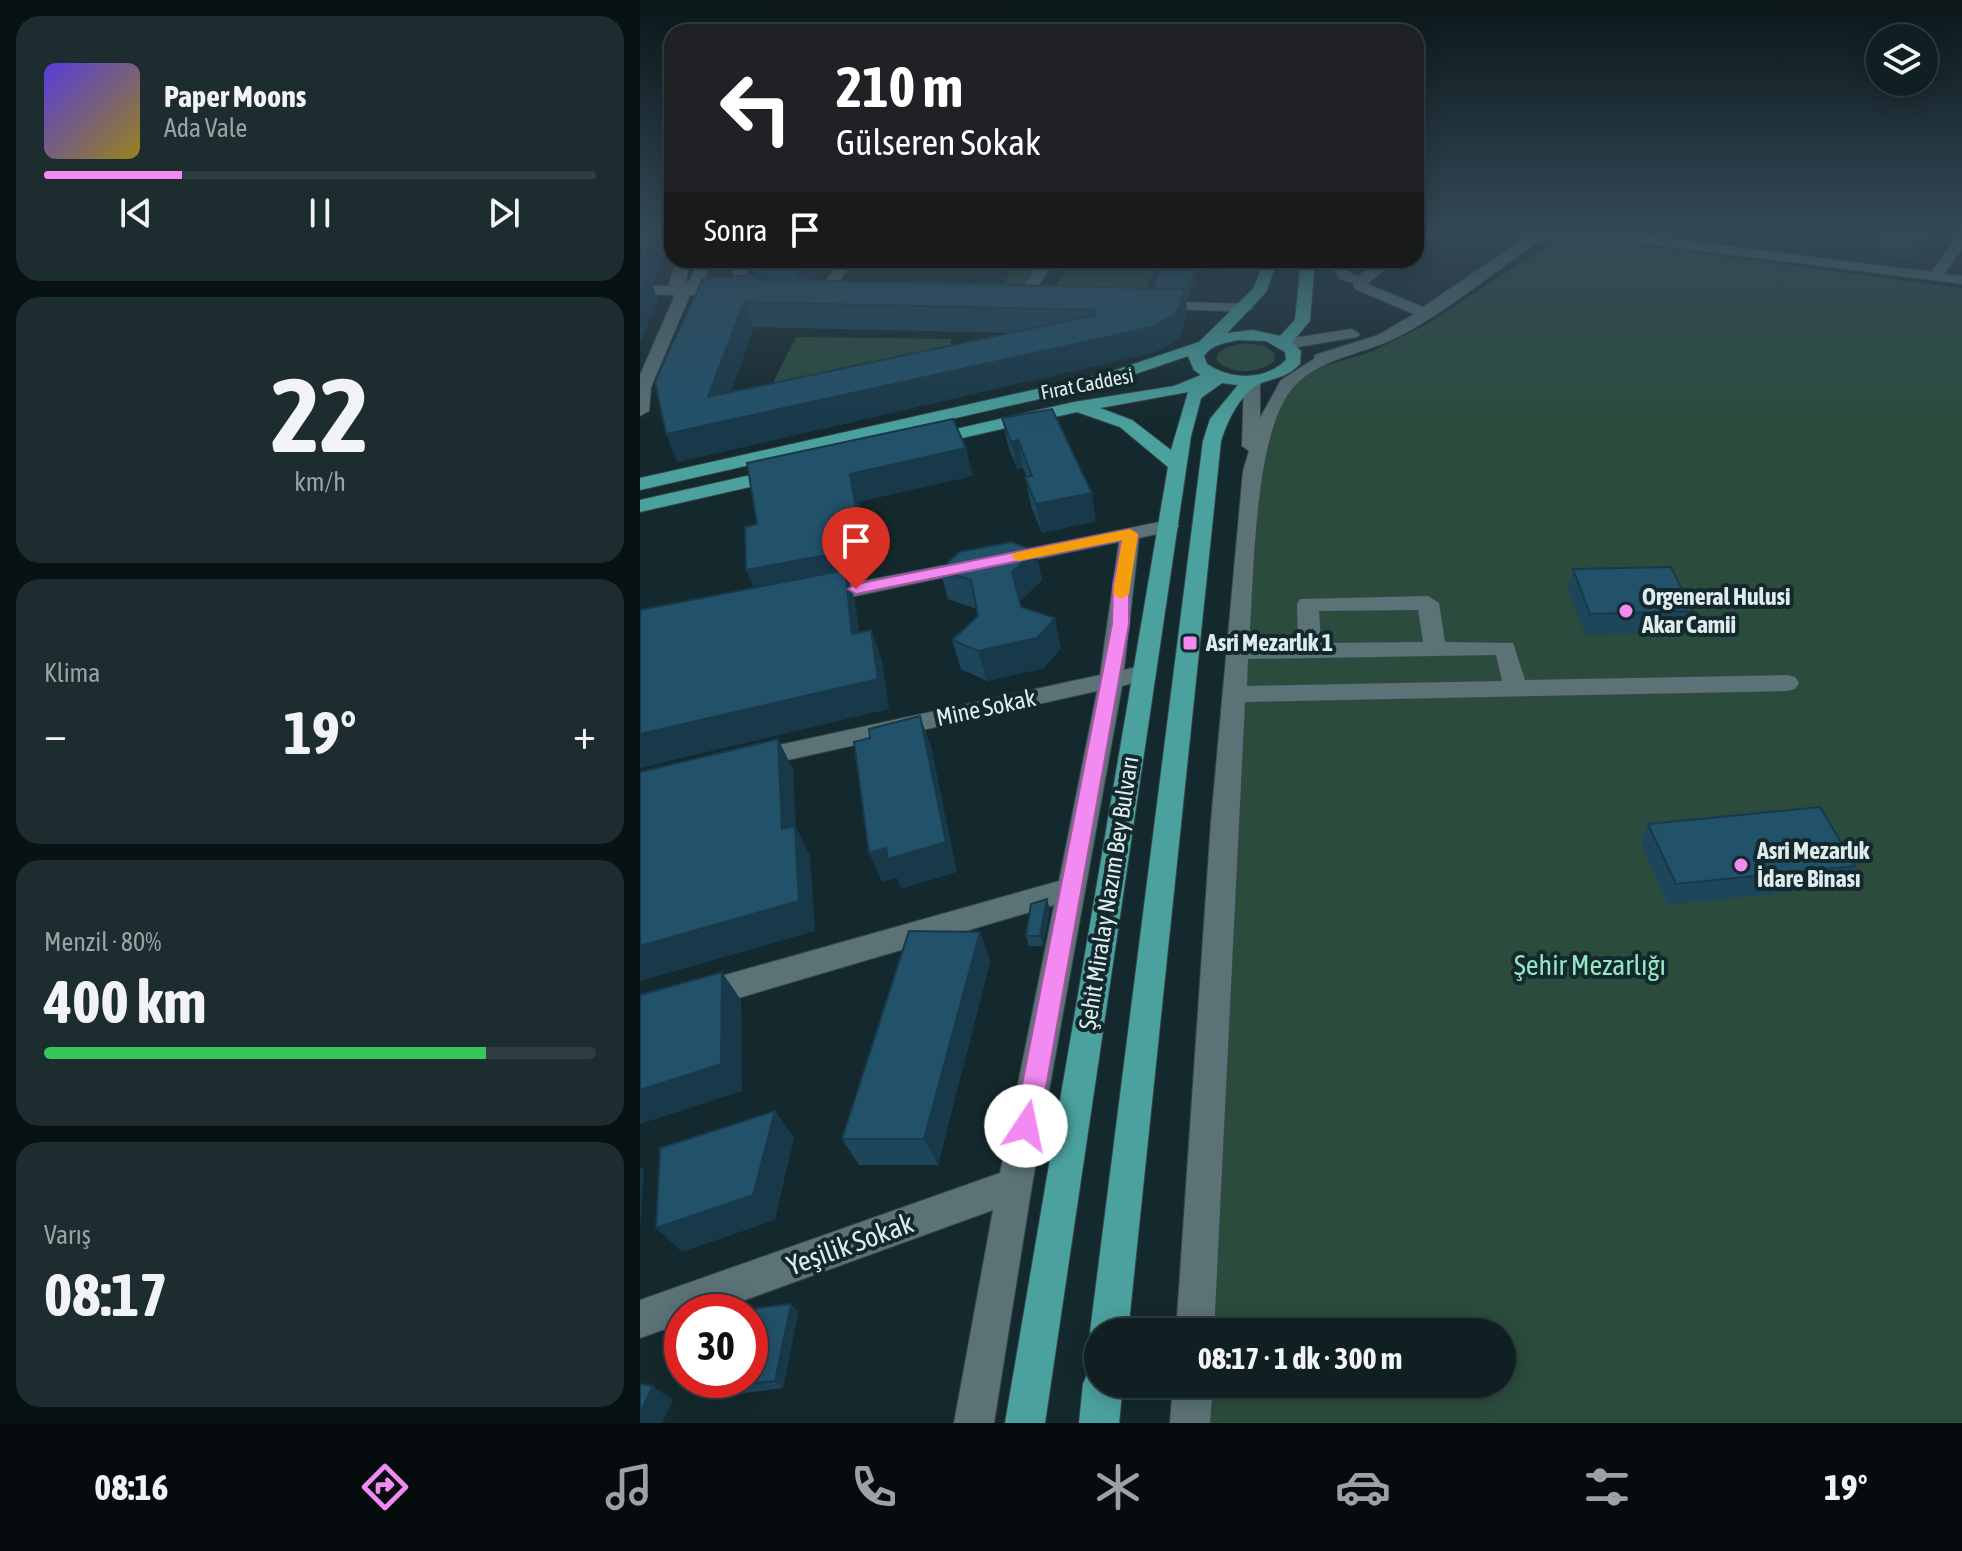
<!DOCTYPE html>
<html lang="tr">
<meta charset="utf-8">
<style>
body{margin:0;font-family:"Asap Condensed",sans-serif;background:#1d2c2f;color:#f1f3f6;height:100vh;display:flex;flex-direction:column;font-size:30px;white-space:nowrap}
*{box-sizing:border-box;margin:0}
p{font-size:26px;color:#9ba2a5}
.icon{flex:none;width:44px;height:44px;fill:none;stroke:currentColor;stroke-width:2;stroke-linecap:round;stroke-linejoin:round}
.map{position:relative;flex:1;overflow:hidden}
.details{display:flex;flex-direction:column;gap:16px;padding:16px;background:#081113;width:640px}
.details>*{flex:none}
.banner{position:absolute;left:24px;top:24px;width:760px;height:244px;border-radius:24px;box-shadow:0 4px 20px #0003,0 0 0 2px #2f3d40;background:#202124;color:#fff;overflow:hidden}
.fabs{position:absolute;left:1226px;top:24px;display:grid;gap:16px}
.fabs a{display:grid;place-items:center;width:72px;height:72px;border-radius:50%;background:#0f1f22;box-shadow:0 4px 20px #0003,0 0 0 2px #2f3d40;font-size:40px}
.speed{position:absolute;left:24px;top:1294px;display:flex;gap:16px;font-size:40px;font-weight:700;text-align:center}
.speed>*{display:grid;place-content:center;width:104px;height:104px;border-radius:50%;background:#0f1f22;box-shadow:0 4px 20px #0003,0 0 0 2px #2f3d40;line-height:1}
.speed .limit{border:12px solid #d22;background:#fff;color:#111}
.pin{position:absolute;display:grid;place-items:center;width:68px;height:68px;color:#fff;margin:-82px -34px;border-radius:50% 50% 50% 0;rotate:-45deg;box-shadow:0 0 8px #0007}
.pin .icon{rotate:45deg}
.me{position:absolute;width:88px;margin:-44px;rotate:11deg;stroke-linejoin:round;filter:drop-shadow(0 0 6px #0008)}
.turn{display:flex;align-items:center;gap:28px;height:168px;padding:0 40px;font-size:36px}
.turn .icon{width:104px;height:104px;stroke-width:2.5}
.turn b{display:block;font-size:56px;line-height:68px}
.then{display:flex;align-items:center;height:76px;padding:0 40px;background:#0003;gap:16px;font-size:30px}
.big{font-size:60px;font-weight:700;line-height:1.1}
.details .widget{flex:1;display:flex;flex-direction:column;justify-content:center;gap:12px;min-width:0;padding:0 28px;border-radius:24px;background:#1d2c2f}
.details .dial{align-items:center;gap:0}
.dial b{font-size:104px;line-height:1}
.song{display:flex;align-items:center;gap:24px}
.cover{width:96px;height:96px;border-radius:12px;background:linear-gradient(135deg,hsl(250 70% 55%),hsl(50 70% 35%))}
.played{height:8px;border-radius:4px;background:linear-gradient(90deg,#f38af2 25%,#2f3d40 25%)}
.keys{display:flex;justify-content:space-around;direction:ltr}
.heat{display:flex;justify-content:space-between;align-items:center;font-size:44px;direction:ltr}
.charge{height:12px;border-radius:6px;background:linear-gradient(90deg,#34c759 80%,#2f3d40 0)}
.trip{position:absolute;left:444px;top:1318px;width:432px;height:80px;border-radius:40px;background:#0f1f22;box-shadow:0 4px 20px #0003,0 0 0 2px #2f3d40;font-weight:700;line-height:80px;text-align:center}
.tabs{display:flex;height:128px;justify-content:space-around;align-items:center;background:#060c0e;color:#9ba2a5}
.tabs .icon{width:56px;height:56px}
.tabs .on{color:#f38af2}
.tabs b{font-size:36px;color:#f1f3f6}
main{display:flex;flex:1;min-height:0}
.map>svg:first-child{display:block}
.green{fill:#2b4c3d}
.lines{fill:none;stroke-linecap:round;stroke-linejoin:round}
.minor-casing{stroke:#364649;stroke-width:2}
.major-casing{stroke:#364649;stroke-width:2}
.minor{fill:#5b7276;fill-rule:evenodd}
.major{fill:#4aa19d;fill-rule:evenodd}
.wall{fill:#1d465b;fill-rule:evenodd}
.shaded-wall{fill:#18394a}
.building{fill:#22516a;stroke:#18394a;stroke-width:2;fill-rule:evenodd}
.route{fill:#f38af2;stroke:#9e5a9d;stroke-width:2}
.slow{fill:#f59e0b}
.poi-dot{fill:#f38af2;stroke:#14292d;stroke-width:3}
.labels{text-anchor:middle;stroke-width:8;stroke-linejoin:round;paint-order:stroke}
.far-street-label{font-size:20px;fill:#dfecee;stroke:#14292d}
.poi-label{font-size:24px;font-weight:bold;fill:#dfecee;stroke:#14292d;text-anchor:start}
.street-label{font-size:24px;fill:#dfecee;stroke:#14292d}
.near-park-label{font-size:28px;fill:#95e6c1;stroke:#14292d}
.near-street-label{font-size:28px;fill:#dfecee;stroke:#14292d}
</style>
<main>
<section class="details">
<div class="widget">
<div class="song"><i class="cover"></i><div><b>Paper Moons</b><p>Ada Vale</p></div></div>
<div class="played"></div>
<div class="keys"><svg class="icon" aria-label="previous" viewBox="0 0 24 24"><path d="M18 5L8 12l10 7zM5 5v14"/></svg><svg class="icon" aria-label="pause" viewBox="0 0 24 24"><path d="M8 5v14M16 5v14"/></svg><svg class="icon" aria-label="next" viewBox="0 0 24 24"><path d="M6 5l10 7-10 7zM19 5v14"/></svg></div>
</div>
<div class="widget dial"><b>22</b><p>km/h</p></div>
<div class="widget"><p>Klima</p>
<div class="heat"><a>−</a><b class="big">19°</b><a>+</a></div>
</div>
<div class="widget"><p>Menzil · 80%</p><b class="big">400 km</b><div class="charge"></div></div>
<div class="widget"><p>Varış</p><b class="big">08:17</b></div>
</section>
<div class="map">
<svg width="1322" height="1423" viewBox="0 0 1322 1423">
<rect width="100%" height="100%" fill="#14292d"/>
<g class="green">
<path d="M924 235 1322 288V1423H553L555 1384H862V1332H558L587 800 624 423 655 380 681 367 731 352 785 325Z"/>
<path d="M376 260H413L409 262 388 292 362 288Z"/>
<path d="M428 265 516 267 506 290 415 288Z"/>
<path d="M156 337 311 339 309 362 124 400Z"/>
<path d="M605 343 625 346 635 354 634 361C618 374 592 375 577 361V354L587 347Z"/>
</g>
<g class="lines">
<g class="minor-casing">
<g id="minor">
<path d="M783 229H797L776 245V235Z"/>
<path d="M908 229H953L1291 272 1317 237 1322 236V249L1304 274 1322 276V284L937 235H917L896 243C851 274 798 319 749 341 717 355 676 360 652 389 613 436 614 582 609 644H658L657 604 660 599 788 596 799 603 805 642 873 643 885 680 1147 675 1155 677 1159 683 1155 689 1147 691 605 702 574 1332H536L571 821 603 471 609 451 602 446 604 380 612 375 620 380V418L641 380 674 359 675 355 738 335 774 314 715 289 713 283 700 279 688 260H702L710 273 718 276 740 260H756L727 284 783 307 886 237ZM778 610 783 642 681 643 679 611ZM856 655 862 681 607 686 608 659Z"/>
<path d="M37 260H51L45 284 51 279 57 260H71L64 281 58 287 90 288 97 260H111L101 295H50L11 387 9 411 0 416V375L35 295 0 294V286H31L29 283Z"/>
<path d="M176 260 213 261 190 295H180L178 292 197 265 183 264Z"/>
<path d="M410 260 629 263 636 267 629 271 419 266 408 271 386 304H376L374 301 398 265Z"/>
<path d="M514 301 606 304 613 308 606 312 509 308 507 305Z"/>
<path d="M712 329 720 334 717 337 646 349 638 344 646 339Z"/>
<path d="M529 520 536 522 539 526 536 530 499 538 484 670 504 665 512 668 516 673 512 678 482 686 392 1185 354 1423H314L353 1210 72 1312H42V1323L0 1338V1300L360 1173 414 905 0 1027V999L419 881 457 691 112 768 103 765 99 759 103 753 460 675 479 542 367 565 357 559 367 553Z"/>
<path d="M331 560 341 566 338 570 183 603 172 596 183 589Z"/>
<path d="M533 1384H573L570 1423H530Z"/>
</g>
</g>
<g class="major-casing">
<g id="major">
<path d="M624 260H638L626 292 587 333 613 330 640 336 655 320 661 260H675L670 321 652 342 661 351 660 364C642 382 628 377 614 387 598 399 587 422 581 441L488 1332H458V1347L450 1332 563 441 570 419 598 385 582 383 561 398 551 436 405 1423H365L528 467 480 427 437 412 287 446 278 441 281 437 434 402 534 386 561 375 554 370 548 356 469 383 0 490V478L464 374 559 342 614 288ZM598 340 626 341 645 352 646 360C625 381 591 380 567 364L564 356C572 344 585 343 598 340ZM548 392 531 450 492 420 460 408Z"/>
<path d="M142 468 149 470 151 474 149 478 0 512V500Z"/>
<path d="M458 1366V1384H483L479 1423H439L443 1384 449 1370Z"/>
</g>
</g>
<use href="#minor" class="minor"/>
<use href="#major" class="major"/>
</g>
<g class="wall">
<path d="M0 229 14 283H11L18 300 0 343Z"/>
<path d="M1022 229H1059L1057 234Z"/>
<path d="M1246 229H1302L1269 261 1237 253Z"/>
<path d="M111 260H186L189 269 168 280 513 288 557 264 558 272 548 299H546L547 314 539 339 515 352 38 462 26 434 117 275ZM114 327 370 333 90 392Z"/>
<path d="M362 418 456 521 402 533 391 506 385 477H387L383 468 377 469 368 446Z"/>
<path d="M396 551 402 580 380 601 381 607 421 648 404 668 347 681 321 669 312 640 338 616 337 609 308 599 300 570Z"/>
<path d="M933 569 1053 611 1046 632 945 635 928 589Z"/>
<path d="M1008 824 1215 866 1204 886 1028 905 1001 844Z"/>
<path d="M410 909 403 946H389L386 936Z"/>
<path d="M340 932 350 961 298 1165H219L202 1139Z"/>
<path d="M158 1312 143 1388 72 1397 63 1390Z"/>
</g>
<g class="shaded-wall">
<path d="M16 229H32V236L14 283 4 259Z"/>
<path d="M1286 229H1302L1269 261 1278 237Z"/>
<path d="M153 260H186L189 269 160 285 152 261Z"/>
<path d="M557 264 558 272 548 299 547 291Z"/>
<path d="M8 275 18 300 0 343V292Z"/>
<path d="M545 289 547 314 539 339 515 352 38 462 26 434 68 397 104 302 114 327 80 422Z"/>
<path d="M378 440 383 468 377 469 371 442Z"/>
<path d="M326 448 333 476 219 502 232 571 212 575 213 581 209 582 215 600 223 664 119 600 106 570 202 546 210 474Z"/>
<path d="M452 493 456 521 402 533 396 504Z"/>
<path d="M396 551 402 580 379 601 372 572Z"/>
<path d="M415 618 421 648 404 668 347 681 338 651Z"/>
<path d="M231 630 242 660 249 709 0 768V734Z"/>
<path d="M280 716 291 746 317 872 261 889 257 878 242 882 229 853Z"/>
<path d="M138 739 153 769 156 827 170 856 175 931 0 981V946L142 829Z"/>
<path d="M407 899 410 909 403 946 400 936Z"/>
<path d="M340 932 350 961 298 1165 284 1139Z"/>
<path d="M82 972 101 1000 102 1091 0 1124V1090Z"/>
<path d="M135 1111 154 1137 135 1220 42 1252 16 1228Z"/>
<path d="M0 1166 4 1170 0 1233Z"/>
<path d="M151 1304 158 1312 143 1388 135 1381Z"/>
<path d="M13 1386 33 1400 22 1423H0V1413Z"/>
</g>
<g class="building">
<path d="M0 229H16L4 259H0Z"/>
<path d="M1246 229H1286L1278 237Z"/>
<path d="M523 263 557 264 547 291H544L545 289 513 288Z"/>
<path d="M125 274 116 279 545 289 536 314 512 327 26 434 15 381 63 279ZM104 302 454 310 455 315 68 397Z"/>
<path d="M8 275 0 292V276Z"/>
<path d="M412 409 452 493 396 504 385 477 392 476 378 440 371 442 362 418Z"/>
<path d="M313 419 326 448 210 474 222 541 202 546 203 552 106 570 105 527 117 524 107 463Z"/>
<path d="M371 542 396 551 372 572 381 607 415 618 397 638 338 651 312 640 338 616 331 580 300 570 319 552Z"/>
<path d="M1031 567 1053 611 950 614 933 569Z"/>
<path d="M205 570 212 634 231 630 238 679 0 734V610Z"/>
<path d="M280 716 306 842 248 859 246 848 229 853 214 742 230 738 229 729Z"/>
<path d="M138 739 142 829 155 826 159 901 0 946V772Z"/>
<path d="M1180 807 1215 866 1036 884 1008 824Z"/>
<path d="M407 899 400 936H386L391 904Z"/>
<path d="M269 931 340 932 284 1139H202Z"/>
<path d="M82 972 81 1064 0 1090V995Z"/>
<path d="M135 1111 113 1195 16 1228 20 1148Z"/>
<path d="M151 1304 135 1381 63 1390 66 1380H110V1312H82Z"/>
<path d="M0 1384 13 1386 0 1413Z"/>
</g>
<linearGradient id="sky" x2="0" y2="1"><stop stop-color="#0b1719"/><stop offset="0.54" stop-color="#344957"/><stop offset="1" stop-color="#344957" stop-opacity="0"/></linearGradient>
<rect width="1322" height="428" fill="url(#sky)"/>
<path class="route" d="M490 529 498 534 489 585V624L399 1126 395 1135 386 1138 377 1135 374 1126 472 624 473 585 482 540 216 594 208 589 216 584Z"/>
<path class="slow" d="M490 529 498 534 489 594 481 599 473 594 482 540 378 561 370 556 378 552Z"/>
<g class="poi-dot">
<circle cx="986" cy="611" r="8"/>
<rect x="542" y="635" width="16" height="16" rx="4"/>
<circle cx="1101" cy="865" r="8"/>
</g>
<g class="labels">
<g class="far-street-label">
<text transform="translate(447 384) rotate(-11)" y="7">Fırat Caddesi</text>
</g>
<g class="poi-label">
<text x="1002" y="605">Orgeneral Hulusi<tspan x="1002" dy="28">Akar Camii</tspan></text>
<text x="566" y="651">Asri Mezarlık 1</text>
<text x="1117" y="859">Asri Mezarlık<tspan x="1117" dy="28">İdare Binası</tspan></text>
</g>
<g class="street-label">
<text transform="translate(346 708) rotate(-12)" y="8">Mine Sokak</text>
<text transform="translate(469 893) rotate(-81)" y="8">Şehit Miralay Nazım Bey Bulvarı</text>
</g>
<g class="near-park-label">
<text x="950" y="975">Şehir Mezarlığı</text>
</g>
<g class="near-street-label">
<text transform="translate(210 1244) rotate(-20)" y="10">Yeşilik Sokak</text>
</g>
</g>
</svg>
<div class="fabs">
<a><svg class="icon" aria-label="layers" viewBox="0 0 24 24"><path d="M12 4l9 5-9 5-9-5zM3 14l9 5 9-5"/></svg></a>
</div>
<div class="speed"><div class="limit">30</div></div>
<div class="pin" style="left:216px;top:589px;background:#d93025"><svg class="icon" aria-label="arrive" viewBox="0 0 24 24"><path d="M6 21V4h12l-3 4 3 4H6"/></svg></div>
<svg class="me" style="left:386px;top:1126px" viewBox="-20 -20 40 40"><circle r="19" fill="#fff"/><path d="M0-13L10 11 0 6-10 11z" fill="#f38af2"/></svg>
<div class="trip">08:17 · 1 dk · 300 m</div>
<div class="banner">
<div class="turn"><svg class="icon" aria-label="left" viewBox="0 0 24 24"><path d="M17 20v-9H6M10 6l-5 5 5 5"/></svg><div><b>210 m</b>Gülseren Sokak</div></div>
<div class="then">Sonra<svg class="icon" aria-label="arrive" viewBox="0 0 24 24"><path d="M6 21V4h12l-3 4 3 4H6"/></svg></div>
</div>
</div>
</main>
<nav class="tabs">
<b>08:16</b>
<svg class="icon on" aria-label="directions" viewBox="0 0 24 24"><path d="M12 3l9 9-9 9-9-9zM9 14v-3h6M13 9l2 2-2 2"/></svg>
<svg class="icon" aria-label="music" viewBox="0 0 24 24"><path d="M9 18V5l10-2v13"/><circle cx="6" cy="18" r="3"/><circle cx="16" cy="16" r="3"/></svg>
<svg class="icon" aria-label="phone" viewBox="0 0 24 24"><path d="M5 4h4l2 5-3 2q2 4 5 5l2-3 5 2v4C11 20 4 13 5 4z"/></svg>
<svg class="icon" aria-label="climate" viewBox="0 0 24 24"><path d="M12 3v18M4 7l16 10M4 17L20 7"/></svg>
<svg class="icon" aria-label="car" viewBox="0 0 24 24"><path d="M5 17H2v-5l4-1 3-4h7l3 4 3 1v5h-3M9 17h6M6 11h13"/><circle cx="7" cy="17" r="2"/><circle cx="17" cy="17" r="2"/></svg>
<svg class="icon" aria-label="filters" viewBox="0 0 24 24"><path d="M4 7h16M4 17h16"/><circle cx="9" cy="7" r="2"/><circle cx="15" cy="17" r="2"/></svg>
<b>19°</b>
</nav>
